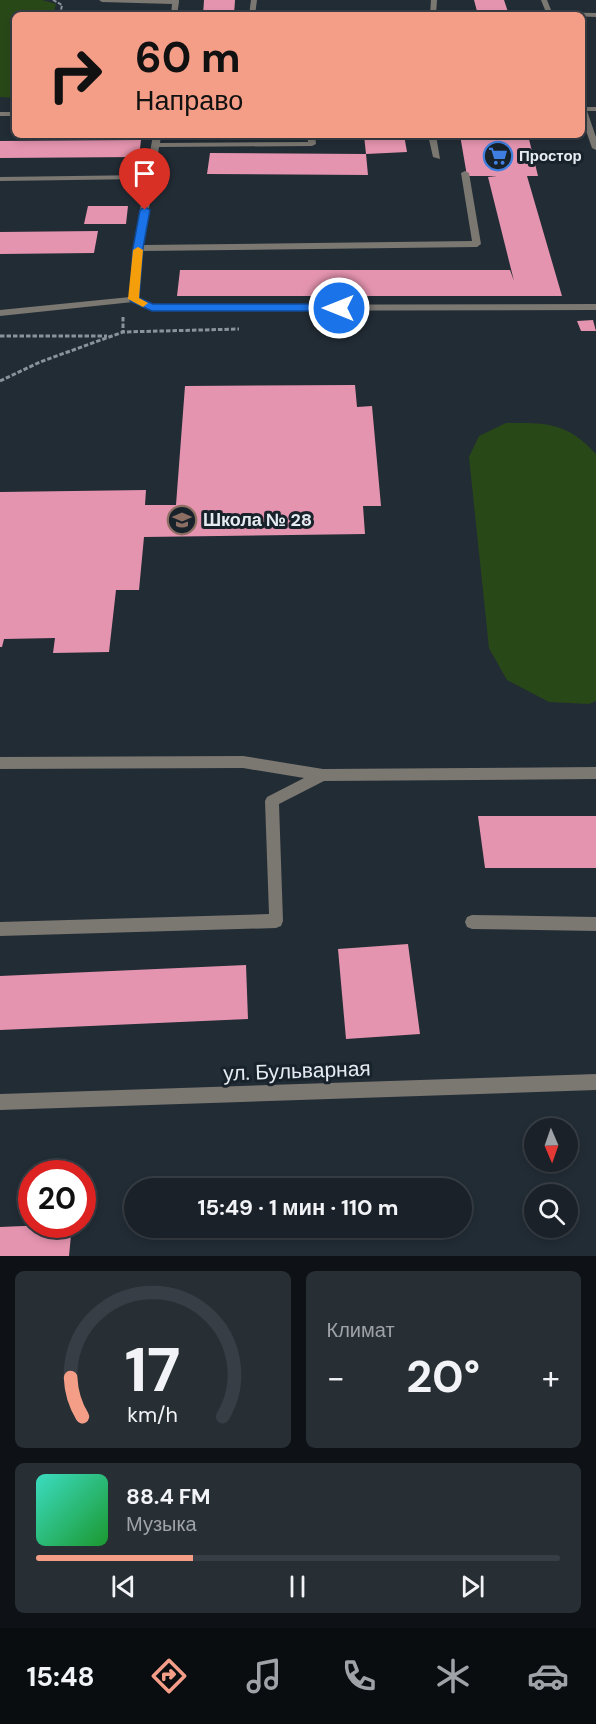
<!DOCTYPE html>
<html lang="ru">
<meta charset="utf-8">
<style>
body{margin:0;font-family:"DM Sans",sans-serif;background:#272e34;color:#f1f3f6;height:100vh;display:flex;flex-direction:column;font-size:22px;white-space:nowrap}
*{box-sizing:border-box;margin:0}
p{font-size:20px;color:#9fa3a8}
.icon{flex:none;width:33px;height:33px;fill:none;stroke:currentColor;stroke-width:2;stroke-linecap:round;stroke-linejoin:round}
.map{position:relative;height:1256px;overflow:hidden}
.drawer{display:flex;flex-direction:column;gap:15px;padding:15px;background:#0e1216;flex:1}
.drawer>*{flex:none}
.banner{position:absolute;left:12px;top:12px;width:573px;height:126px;border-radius:9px;box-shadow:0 3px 9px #0003,0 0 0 2px #383e45;background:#f49e88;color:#111;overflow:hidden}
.needle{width:39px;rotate:178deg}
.fabs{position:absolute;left:524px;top:1118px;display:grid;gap:12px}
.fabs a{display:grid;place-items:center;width:54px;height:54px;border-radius:50%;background:#1a2128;box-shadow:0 3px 9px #0003,0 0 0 2px #383e45;font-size:30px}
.speed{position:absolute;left:18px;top:1160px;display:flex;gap:12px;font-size:30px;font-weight:700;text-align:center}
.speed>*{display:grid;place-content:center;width:78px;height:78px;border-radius:50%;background:#1a2128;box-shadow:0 3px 9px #0003,0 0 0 2px #383e45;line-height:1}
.speed .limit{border:9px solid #d22;background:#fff;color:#111}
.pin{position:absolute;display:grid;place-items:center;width:51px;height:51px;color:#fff;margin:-62px -26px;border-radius:50% 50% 50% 0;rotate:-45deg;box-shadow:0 0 6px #0007}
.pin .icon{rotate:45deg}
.me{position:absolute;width:66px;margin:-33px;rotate:270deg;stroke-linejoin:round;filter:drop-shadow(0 0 4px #0008)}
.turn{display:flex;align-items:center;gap:21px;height:126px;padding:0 24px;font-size:27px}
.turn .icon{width:78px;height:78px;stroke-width:2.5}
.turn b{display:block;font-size:42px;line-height:51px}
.big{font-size:45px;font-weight:700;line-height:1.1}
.drawer .card{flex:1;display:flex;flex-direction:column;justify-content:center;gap:9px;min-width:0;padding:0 21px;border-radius:9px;background:#272e34}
.drawer .dial{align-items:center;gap:0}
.dial svg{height:156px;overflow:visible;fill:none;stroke:#383e45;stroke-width:7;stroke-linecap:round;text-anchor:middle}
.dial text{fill:#f1f3f6;stroke:none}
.song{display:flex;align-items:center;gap:18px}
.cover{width:72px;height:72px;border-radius:9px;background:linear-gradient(135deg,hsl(170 70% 55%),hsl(130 70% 35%))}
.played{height:6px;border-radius:3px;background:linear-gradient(90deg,#f49e88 30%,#383e45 30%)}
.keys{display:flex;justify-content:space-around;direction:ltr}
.heat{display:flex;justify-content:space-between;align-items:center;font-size:33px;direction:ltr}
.drawer .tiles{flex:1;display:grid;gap:15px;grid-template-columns:1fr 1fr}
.card:last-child{grid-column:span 2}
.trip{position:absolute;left:124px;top:1178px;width:348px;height:60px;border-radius:30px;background:#1a2128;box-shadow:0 3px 9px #0003,0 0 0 2px #383e45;font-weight:700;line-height:60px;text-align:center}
.dock{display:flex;height:96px;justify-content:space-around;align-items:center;background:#0a0d10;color:#9fa3a8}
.dock .icon{width:42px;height:42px}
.dock .active{color:#f49e88}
.dock b{font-size:27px;color:#f1f3f6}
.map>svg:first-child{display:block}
.green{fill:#294818}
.building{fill:#e594af}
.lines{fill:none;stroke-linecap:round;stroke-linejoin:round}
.path-far1{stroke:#8a929a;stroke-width:2;stroke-dasharray:4 1.5;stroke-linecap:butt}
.path{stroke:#8a929a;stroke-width:3;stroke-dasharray:4.5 2;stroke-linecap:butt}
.service{fill:#7b7771;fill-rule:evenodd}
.minor{fill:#7b7771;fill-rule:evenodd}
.route{fill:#1a73e8;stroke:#114b97;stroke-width:1.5}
.slow{fill:#f59e0b}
.labels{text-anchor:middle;stroke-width:6;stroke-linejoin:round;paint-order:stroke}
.far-poi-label{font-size:15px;font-weight:bold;fill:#e5ebf1;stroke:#18222b;text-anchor:start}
.poi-label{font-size:18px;font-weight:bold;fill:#e5ebf1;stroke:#18222b;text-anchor:start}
.near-street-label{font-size:21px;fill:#e5ebf1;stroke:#18222b}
</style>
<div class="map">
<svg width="596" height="1256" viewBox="0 0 596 1256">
<rect width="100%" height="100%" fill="#222c35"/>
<g class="green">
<path d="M0 0H42L56 4 53 15H15V98L0 97Z"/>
<path d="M506 423C547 423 567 422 596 454V701L589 704 549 702 507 680 489 648 469 457 479 436Z"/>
</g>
<g class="building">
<path d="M204 0H235L234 15H203Z"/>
<path d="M474 0H504L509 15H478Z"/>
<path d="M364 135H404L407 152 366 154Z"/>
<path d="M460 135H528L538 176H527L562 296H177L180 270H510L514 281 488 177 497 176H467Z"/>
<path d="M141 140 139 157 0 158V141Z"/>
<path d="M210 153 366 154 368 175 207 174Z"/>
<path d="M88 206H128L126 224H84Z"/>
<path d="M98 231 94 253 0 254V232Z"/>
<path d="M593 320 596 331H581L577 321Z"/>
<path d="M355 385 357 407 372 406 381 506H363L365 534 144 537 139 590H116L109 652 53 653 55 638 4 639 2 647H0V492L146 490 145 505H176L185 386Z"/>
<path d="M478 816H596V868H485Z"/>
<path d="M408 944 420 1034 346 1039 338 949Z"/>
<path d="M246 965 248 1019 0 1030V976Z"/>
<path d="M72 1224 69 1256H0V1227Z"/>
</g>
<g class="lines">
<path class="path-far1" d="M53 0 62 5 60 15"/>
<g class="path">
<path d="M123 317V332"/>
<path d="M0 336H107"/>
<path d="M0 381 40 362 123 332 239 329"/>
</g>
<g class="service">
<path d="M99 0H179V2L177 15H171L172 4 102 2Z"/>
<path d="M251 0H257L255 15H249Z"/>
<path d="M431 0H437L436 15H430Z"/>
<path d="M549 12 596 13V17L546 15Z"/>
<rect x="582" y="107" width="14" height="4"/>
<rect x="0" y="112" width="15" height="4"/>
<path d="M153 135H161L160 143 308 142 307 135H315L316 144 312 146 159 147 143 245 472 241 461 173 465 171 469 173 481 244 477 247 142 251 139 298 153 305 596 304V310L151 311 133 302 0 316V310L130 297 134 248 145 179 0 181V177L146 175Z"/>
<path d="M428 135H436L440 159 433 157Z"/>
<path d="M243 756 323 769 596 767V779L324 781 279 804 283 921 281 926 276 928 0 936V922L269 914 265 801 267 797 304 778 243 768 0 769V757Z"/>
<path d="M472 915 596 917V931L472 929 467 927 465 922 467 917Z"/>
</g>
<g class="minor">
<path d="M541 0H547L553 15H547Z"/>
<path d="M582 106 586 108 596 137V150L592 148 582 119Z"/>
<path d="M596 1074V1090L0 1110V1094Z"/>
</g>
</g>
<path class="route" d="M145 207 150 210 143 248 139 298 153 304H339L344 308 339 311H152L130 301 133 248 140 210Z"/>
<path class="slow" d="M138 247 143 250 139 298 148 303 143 307 128 299 133 250Z"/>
<defs>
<g id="supermarket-ring" transform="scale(1.5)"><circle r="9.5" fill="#18222b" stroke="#3f7fe0" stroke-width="1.5"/><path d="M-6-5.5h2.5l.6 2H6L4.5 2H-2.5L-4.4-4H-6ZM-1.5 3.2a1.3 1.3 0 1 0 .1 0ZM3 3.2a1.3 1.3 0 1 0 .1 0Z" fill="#3f7fe0"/></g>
<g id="school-ring" transform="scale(1.5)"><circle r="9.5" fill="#18222b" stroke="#8d6e63" stroke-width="1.5"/><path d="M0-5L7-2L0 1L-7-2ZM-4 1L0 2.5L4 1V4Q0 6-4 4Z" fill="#8d6e63"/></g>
</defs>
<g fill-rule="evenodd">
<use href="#supermarket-ring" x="498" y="156"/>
<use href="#school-ring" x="182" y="520"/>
</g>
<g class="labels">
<g class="far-poi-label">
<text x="519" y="161">Простор</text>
</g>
<g class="poi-label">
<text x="203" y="526">Школа № 28</text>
</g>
<g class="near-street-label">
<text transform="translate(297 1071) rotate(-2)" y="7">ул. Бульварная</text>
</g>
</g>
</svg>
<div class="fabs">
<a><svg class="needle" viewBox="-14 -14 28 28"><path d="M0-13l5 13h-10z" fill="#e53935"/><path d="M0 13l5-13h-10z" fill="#9fa3a8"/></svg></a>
<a><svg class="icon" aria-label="search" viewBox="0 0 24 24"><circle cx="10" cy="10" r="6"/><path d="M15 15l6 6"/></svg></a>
</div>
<div class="speed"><div class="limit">20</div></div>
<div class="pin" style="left:145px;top:210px;background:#d93025"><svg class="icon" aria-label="arrive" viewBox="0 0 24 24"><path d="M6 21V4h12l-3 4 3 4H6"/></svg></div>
<svg class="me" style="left:339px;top:308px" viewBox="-20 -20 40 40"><circle r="17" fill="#1a73e8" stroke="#fff" stroke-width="3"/><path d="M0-11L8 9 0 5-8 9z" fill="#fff"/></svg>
<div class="trip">15:49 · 1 мин · 110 m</div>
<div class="banner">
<div class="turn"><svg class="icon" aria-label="right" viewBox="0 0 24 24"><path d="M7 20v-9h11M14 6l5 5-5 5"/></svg><div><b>60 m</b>Направо</div></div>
</div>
</div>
<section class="drawer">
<div class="tiles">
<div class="card dial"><svg viewBox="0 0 100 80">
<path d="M14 69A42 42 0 1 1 86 69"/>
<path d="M14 69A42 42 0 0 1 8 49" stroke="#f49e88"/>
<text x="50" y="56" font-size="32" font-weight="700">17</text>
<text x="50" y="72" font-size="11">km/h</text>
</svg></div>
<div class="card"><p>Климат</p>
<div class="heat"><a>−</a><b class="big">20°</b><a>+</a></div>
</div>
<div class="card">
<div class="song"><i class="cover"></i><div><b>88.4 FM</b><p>Музыка</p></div></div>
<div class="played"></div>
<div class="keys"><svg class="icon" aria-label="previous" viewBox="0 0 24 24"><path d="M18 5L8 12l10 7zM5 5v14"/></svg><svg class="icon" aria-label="pause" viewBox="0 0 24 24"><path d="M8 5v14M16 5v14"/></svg><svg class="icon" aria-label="next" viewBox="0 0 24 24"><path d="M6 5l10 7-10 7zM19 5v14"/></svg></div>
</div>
</div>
</section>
<nav class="dock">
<b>15:48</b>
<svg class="icon active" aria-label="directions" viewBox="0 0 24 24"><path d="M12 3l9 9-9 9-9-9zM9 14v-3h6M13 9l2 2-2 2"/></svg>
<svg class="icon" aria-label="music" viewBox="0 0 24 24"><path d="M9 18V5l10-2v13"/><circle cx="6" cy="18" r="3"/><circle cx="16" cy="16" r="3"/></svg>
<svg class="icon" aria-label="phone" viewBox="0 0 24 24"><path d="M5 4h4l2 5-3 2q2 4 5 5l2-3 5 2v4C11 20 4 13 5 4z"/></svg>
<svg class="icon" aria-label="climate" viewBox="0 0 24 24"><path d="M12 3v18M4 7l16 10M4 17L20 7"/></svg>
<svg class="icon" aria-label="car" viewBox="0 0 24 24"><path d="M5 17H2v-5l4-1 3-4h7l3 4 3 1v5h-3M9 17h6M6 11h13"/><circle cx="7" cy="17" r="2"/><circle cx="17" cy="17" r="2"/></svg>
</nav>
